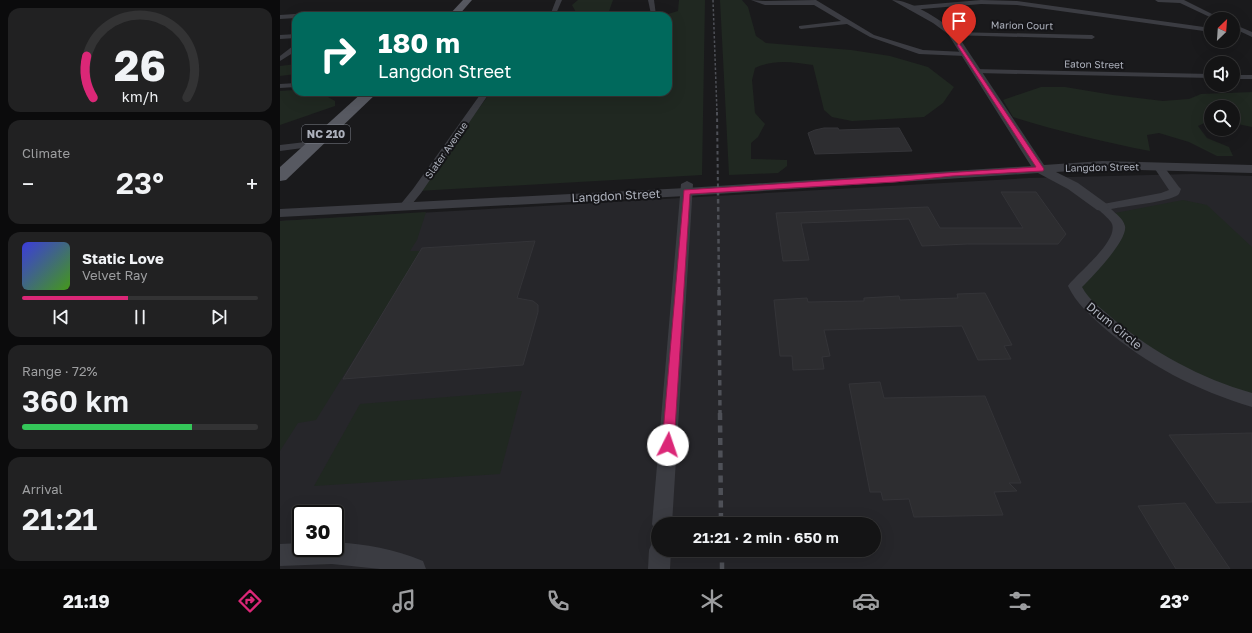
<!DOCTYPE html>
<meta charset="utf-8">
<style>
body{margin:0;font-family:"Golos Text",sans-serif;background:#212122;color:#f1f3f6;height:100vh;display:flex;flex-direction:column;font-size:15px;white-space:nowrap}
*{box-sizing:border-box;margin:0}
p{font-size:13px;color:#9d9ea0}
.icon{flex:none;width:22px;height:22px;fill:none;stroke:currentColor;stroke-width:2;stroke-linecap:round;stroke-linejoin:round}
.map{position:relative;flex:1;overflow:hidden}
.details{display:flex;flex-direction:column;gap:8px;padding:8px;background:#0b0b0c;width:280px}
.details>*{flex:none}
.banner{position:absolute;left:12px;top:12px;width:380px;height:84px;border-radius:12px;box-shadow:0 4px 16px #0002,0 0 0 1px #333334;background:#00695c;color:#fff;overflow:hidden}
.needle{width:26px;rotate:25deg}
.buttons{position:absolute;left:924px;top:12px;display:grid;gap:8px}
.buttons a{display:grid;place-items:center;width:36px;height:36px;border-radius:50%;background:#141415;box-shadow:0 4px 16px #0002,0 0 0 1px #333334;font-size:20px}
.speed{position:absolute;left:12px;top:505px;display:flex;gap:8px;font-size:20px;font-weight:700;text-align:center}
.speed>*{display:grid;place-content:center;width:52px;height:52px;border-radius:50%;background:#141415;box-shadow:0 4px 16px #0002,0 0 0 1px #333334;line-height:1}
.speed .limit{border:2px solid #111;border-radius:6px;background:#fff;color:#111}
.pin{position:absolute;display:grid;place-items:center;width:34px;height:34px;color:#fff;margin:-41px -17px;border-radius:50% 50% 50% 0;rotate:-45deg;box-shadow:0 0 4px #0007}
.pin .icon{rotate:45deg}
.me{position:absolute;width:44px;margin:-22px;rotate:4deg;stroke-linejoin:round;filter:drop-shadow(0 0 3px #0008)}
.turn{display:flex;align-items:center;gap:14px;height:84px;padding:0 20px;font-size:18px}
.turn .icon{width:52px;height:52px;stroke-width:2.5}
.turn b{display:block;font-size:28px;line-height:34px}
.big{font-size:30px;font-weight:600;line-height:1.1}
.details .widget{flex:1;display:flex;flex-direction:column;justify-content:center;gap:6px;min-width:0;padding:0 14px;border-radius:12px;background:#212122}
.details .dial{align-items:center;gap:0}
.dial svg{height:104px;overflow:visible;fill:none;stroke:#333334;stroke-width:7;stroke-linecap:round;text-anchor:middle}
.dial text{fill:#f1f3f6;stroke:none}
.song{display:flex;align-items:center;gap:12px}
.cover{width:48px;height:48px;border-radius:6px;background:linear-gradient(135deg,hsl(240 70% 55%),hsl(100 70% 35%))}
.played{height:4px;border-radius:2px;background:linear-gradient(90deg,#db2777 45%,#333334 45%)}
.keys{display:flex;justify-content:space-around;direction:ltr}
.heat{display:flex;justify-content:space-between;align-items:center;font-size:22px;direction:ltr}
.charge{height:6px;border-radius:3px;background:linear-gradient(90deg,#34c759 72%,#333334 0)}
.trip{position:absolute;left:371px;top:517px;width:230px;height:40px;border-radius:20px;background:#141415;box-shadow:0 4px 16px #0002,0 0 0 1px #333334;font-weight:600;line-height:40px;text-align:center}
.tabs{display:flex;height:64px;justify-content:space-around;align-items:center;background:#080808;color:#9d9ea0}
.tabs .icon{width:28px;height:28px}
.tabs .current{color:#db2777}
.tabs b{font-size:18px;color:#f1f3f6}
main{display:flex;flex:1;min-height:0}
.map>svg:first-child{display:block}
.built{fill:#26262a;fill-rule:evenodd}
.green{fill:#202821}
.building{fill:#2d2d30;stroke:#343438}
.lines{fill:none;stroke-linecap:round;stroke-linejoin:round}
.minor{fill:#3b3c42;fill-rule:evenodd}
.tertiary{fill:#3b3c42;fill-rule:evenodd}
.primary{fill:#575961;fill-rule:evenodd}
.rail-far4{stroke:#4e5057;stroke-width:1.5;stroke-dasharray:2.5 2;stroke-linecap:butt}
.rail-far3{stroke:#4e5057;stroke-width:2;stroke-dasharray:3.5 3;stroke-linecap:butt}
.rail-far2{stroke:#4e5057;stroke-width:2.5;stroke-dasharray:4.5 3.5;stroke-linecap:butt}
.rail-far1{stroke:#4e5057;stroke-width:3.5;stroke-dasharray:5.5 4.5;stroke-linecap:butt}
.rail{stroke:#4e5057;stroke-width:4.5;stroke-dasharray:7 5.5;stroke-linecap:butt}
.route{fill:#db2777;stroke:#8e194d}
.labels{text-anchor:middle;stroke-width:4;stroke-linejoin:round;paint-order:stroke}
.far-street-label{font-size:10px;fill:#adb1bc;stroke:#151518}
.shield{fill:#151518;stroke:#7f828b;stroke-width:1}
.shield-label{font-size:11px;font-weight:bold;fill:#adb1bc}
.street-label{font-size:12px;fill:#adb1bc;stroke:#151518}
</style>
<main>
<section class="details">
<div class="widget dial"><svg viewBox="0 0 100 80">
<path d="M14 69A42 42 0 1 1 86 69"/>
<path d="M14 69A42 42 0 0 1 9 37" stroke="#db2777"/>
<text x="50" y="56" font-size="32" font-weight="700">26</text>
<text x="50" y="72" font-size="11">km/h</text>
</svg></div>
<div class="widget"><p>Climate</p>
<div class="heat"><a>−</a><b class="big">23°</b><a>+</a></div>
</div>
<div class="widget">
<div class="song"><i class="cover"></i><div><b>Static Love</b><p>Velvet Ray</p></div></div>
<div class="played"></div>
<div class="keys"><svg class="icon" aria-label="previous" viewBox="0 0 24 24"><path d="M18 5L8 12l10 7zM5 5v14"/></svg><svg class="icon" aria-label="pause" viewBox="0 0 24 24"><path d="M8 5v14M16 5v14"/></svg><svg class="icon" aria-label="next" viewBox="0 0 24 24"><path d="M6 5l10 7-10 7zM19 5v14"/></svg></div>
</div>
<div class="widget"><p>Range · 72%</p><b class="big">360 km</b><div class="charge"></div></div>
<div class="widget"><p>Arrival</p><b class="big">21:21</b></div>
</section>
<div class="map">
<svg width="972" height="569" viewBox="0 0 972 569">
<rect width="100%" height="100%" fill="#1a1a1c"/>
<path class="built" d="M912 174 972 176V569H0V221L749 178ZM21 514H55V548H21ZM378 524H594V550H378Z"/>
<g class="green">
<path d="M298 0H333L328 14 331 16H298L292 5Z"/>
<path d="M399 0H425L422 175 137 191 211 92H388V16H359L385 15 398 11Z"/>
<path d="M440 0H462L468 7 476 36 486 43 571 50 610 56 648 67 674 87 663 103 644 117 572 121 552 117 544 110 533 65C513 62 494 59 475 68L472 80 475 113 485 124 478 137 471 143V159L507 160V166L498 173 449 175Z"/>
<path d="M16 64V74L0 76V66Z"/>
<path d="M761 87H785L833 95 883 101 909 99 921 94 972 92V127L953 123V107H931V120L918 126 927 138 949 147 953 156H937L909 142 879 133 867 135 870 151C824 142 778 131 733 117L723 100Z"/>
<path d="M14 90H16V92H39L55 101V106L0 125V91Z"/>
<path d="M903 200 927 205 972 247V400L915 380 801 299 800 280 838 235 830 214Z"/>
<path d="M146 212 137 240 130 251H141L36 420 18 423 0 451V221Z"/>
<path d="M242 391 220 474 34 486 80 404Z"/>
</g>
<g class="building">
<path d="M544 128H558L559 130 619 128 632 151 535 154 528 133 535 130Z"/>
<path d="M721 192H756L786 234 778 244H688L642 246 629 219 521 223 529 260 503 261 496 213 648 207 660 228H743Z"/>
<path d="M255 241 237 298 253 301 258 305V312L243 365 63 379 142 248Z"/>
<path d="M705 293 732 345 724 346 731 359 698 360 682 326 544 330 550 356 542 357 544 369 513 370 512 356H500L494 300 527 298 528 302 584 301V298L619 296 620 300 678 298 677 294Z"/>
<path d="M600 382 604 398 705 396 741 483H729L737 491 714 492 723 515 634 517 629 499 603 500 601 492H590L569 384Z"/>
<path d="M972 433V502L936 503 889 435Z"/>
<path d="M905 503 950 569H896L858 506Z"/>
</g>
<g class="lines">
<g class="minor">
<path d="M276 0H282L275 16H268L271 13Z"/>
<path d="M368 0H374L376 15 371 14Z"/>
<path d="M471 0 485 1 536 0 594 35 643 50 685 52 689 54 685 56 639 54 590 37 567 24 521 29 519 28V26L561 21 534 5H485Z"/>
<path d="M701 0 737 1 931 28V32L737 5 701 4 630 10 627 8 630 6Z"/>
<path d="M875 0H904L942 19H934L900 3 878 2Z"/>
<path d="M44 12H52L55 14 53 16H16V18L0 19V15Z"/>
<path d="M953 24 972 32V37L953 28Z"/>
<path d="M672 32 812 35 815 37 812 39 670 35V33Z"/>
<path d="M16 34V38L0 39V35Z"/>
<path d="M13 46H16V51L0 61V56Z"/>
<path d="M694 69 931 74V78L697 73H694Z"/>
<rect x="953" y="75" width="19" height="4"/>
<path d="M16 83V87L0 88V84Z"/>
<path d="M202 92H210L141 193 128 209H120L118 207 120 205 133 189Z"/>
<path d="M34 141 39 144 38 146 0 151V145Z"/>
<path d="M878 163 882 164 899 187 901 189C900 191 900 193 898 195 887 202 846 206 831 209 836 214 843 218 845 226 848 240 813 276 802 287 809 300 821 308 832 318 874 353 920 378 972 393V407C916 390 867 365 823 327 809 314 796 303 788 286 796 274 842 239 831 222 828 218 822 213 818 209L816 207 818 205 881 193 889 190 873 166Z"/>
<path d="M407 181 413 184 392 524H378V532L375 531 372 524 401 184Z"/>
<path d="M378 540V550H391L390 569H368L369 550 372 543Z"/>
<path d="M55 542C86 544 114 549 143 561L146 569H100L52 564 0 566V544L21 543V548H55Z"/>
</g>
<path class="tertiary" d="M612 0C631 0 658 19 674 30L764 165 822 161 972 165V173L822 169 776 172 798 183 827 204 829 207 827 210 822 211 817 210 788 189 758 173 406 196 0 217V209L406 188 751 166 668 34 653 23Z"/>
<g class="primary">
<path d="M183 0H192L178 16H168Z"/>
<path d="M83 92H98L6 180 0 181V167Z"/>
</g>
<path class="rail-far4" d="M433 0 437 113"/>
<path class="rail-far3" d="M437 112 438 192"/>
<path class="rail-far2" d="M438 191 439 291"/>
<path class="rail-far1" d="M439 290 440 414"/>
<g class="rail">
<path d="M440 413 441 524"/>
<path d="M442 550V569"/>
</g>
</g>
<path class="route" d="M679 43 764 169 763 171 672 176 615 182 410 194 394 445 392 449 388 450 383 449 382 445 404 190 756 167 677 45Z"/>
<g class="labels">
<g class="far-street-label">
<text transform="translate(742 25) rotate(1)" y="4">Marion Court</text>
<text transform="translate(814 64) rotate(1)" y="4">Eaton Street</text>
<text transform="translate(166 150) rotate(-55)" y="4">Slater Avenue</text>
<text transform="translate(822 167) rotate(-1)" y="4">Langdon Street</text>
</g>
<rect class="shield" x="22" y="125" width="48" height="18" rx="3"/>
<g class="shield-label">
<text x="46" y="138">NC 210</text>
</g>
<g class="street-label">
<text transform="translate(336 196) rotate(-3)" y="4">Langdon Street</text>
<text transform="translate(834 326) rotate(39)" y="4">Drum Circle</text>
</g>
</g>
</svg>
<div class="buttons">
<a><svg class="needle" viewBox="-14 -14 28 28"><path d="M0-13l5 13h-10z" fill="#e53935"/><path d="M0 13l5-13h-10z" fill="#9d9ea0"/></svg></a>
<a><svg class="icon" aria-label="sound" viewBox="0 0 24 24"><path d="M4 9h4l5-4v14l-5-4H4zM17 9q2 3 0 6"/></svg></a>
<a><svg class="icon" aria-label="search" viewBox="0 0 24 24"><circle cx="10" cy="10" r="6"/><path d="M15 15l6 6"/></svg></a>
</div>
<div class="speed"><div class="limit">30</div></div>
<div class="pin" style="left:679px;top:45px;background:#d93025"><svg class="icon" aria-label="arrive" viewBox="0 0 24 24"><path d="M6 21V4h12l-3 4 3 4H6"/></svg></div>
<svg class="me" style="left:388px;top:445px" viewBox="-20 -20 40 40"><circle r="19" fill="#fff"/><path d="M0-13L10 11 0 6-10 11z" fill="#db2777"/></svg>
<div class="trip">21:21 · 2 min · 650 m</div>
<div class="banner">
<div class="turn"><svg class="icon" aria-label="right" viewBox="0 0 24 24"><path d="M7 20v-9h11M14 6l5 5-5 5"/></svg><div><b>180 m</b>Langdon Street</div></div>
</div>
</div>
</main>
<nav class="tabs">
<b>21:19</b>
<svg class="icon current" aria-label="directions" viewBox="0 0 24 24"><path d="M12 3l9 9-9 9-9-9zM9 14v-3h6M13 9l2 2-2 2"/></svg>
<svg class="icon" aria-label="music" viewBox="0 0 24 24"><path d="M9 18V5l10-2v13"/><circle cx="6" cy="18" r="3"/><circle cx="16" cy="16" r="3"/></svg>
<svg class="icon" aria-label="phone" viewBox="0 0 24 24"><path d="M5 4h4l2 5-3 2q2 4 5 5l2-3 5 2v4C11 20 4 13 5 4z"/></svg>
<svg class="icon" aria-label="climate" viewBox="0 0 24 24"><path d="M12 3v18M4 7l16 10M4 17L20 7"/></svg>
<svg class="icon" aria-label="car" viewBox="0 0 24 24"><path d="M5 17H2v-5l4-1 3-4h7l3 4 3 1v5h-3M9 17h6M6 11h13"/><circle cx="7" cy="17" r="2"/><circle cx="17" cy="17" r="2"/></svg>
<svg class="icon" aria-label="filters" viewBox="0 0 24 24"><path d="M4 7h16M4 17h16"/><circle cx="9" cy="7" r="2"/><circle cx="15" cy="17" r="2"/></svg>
<b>23°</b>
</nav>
